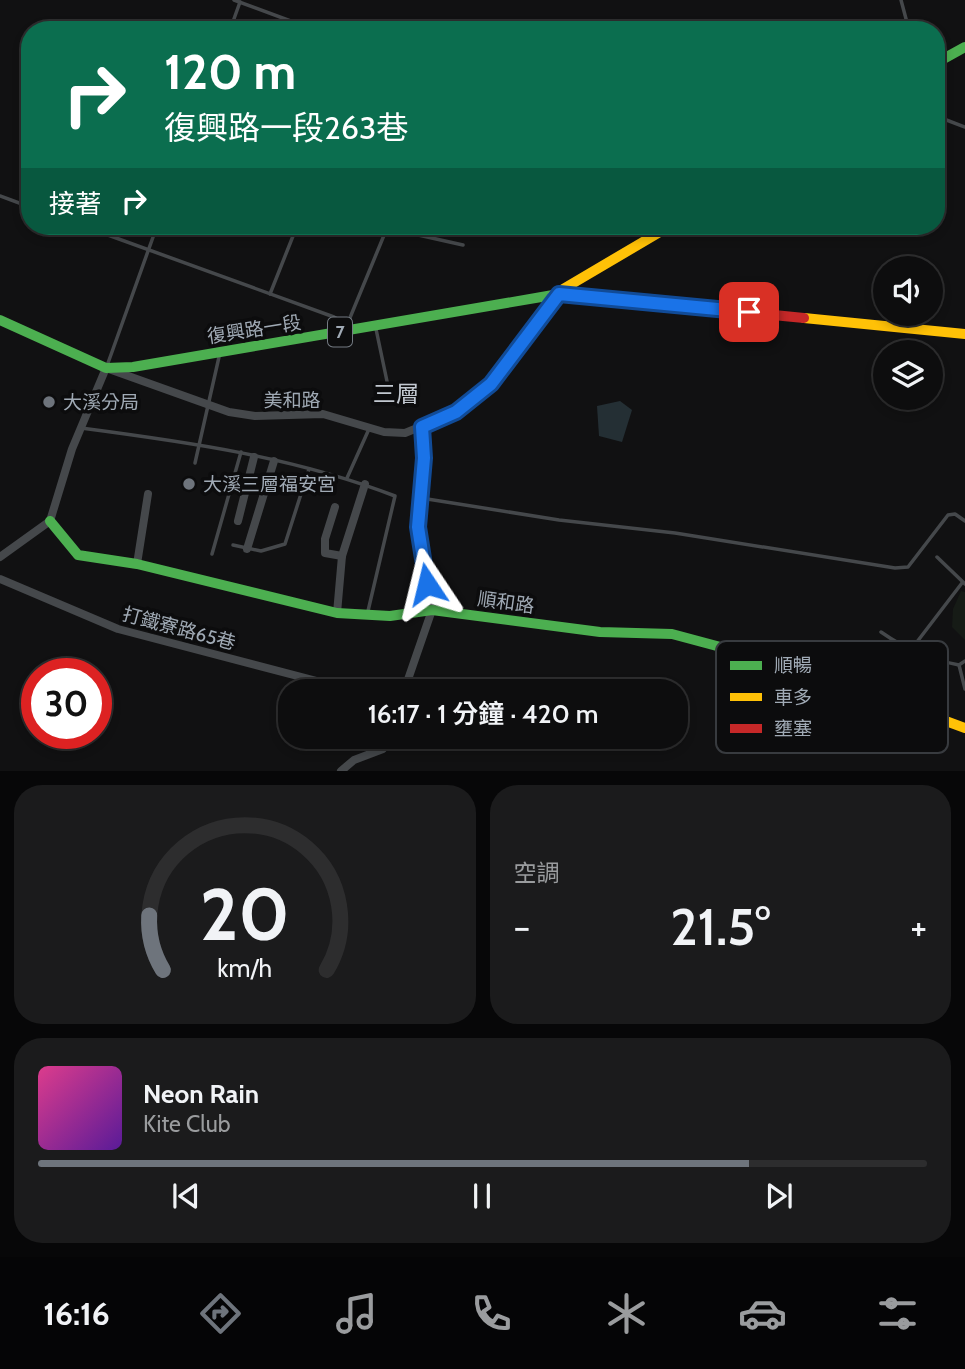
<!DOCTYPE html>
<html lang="zh-TW">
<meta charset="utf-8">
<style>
body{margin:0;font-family:Cabin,"Noto Sans TC",sans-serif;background:#1b1b1c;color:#f1f3f6;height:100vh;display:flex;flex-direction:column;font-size:26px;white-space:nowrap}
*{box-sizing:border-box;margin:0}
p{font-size:23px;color:#9a9c9e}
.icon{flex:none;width:38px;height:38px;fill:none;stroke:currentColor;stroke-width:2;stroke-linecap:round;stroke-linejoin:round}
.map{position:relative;height:771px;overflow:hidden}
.sheet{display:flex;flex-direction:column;gap:14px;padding:14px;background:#070708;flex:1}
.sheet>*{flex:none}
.hud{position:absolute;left:21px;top:21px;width:924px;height:214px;border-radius:28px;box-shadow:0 4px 10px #0003,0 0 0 2px #2d2d2e;background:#0b6e4f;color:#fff;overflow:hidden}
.controls{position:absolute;left:873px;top:256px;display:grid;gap:14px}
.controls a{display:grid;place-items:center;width:70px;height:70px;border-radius:50%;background:#0d0d0e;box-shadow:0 4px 10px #0003,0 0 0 2px #2d2d2e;font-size:35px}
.speed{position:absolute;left:21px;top:658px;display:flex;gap:14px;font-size:35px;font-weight:700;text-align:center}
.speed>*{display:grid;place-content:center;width:91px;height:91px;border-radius:50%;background:#0d0d0e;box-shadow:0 4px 10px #0003,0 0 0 2px #2d2d2e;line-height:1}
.speed .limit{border:10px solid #d22;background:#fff;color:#111}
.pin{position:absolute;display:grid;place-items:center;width:60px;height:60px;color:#fff;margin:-30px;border-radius:14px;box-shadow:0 4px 10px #0006}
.me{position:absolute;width:77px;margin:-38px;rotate:350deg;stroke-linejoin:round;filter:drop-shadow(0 0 5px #0008)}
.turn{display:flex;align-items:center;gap:24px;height:147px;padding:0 28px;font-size:32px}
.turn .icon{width:91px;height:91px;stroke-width:2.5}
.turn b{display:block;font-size:49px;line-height:60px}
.then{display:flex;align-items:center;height:66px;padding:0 28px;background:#0003;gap:14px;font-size:26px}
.big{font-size:52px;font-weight:600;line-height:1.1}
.sheet .tile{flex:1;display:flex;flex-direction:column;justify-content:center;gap:10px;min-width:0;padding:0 24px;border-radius:28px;background:#1b1b1c}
.sheet .dial{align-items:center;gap:0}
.dial svg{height:182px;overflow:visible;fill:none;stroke:#2d2d2e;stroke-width:7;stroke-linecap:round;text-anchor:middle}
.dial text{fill:#f1f3f6;stroke:none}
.song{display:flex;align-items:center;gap:21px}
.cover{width:84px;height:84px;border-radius:10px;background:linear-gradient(135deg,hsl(330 70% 55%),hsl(270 70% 35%))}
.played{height:7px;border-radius:4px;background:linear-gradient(90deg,#6e747c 80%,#2d2d2e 80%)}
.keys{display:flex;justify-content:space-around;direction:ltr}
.heat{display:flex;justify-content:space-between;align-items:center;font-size:38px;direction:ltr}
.sheet .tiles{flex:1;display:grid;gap:14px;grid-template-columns:1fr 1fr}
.tile:last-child{grid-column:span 2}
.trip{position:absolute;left:278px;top:679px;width:410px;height:70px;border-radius:28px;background:#0d0d0e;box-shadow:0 4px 10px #0003,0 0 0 2px #2d2d2e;font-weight:600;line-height:70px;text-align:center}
.dock{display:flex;height:112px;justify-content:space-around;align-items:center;background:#050506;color:#9a9c9e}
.dock .icon{width:49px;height:49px}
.dock .active{color:#6e747c}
.dock b{font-size:32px;color:#f1f3f6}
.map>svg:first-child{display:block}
.green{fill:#161b16}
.water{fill:#242f34}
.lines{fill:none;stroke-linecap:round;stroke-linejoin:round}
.lane{stroke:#45484b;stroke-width:3.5}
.street{stroke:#45484b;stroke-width:8}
.fast{stroke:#4caf50;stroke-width:10}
.slow{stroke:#ffc107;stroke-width:10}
.jam{stroke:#c62828;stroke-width:10}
.route-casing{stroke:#114b97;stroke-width:18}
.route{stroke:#1a73e8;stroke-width:12}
.poi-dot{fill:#6e747c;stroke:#0c0c0d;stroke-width:2.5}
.labels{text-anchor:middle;stroke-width:7;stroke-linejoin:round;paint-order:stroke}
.shield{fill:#0c0c0d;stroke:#747b83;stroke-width:2}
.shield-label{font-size:18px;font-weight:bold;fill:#a0aab5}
.street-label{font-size:19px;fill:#a0aab5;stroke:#0c0c0d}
.poi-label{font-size:19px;fill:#a0aab5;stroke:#0c0c0d;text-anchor:start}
.quarter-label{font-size:23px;fill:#c2c8d0;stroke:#0c0c0d}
.key{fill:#0c0c0d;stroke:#383b3f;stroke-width:2}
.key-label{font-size:19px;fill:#a0aab5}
</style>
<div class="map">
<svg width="965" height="771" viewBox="0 0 965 771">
<rect width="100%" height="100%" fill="#111112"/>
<path class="green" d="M961 591 965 592V640L952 627 953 609Z"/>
<path class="water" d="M620 401 632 410 622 442 599 436 597 406Z"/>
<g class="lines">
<g class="lane">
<path d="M234 0 315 30"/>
<path d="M901 0 909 30"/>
<path d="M230 30 240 2"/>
<path d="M936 116 965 127"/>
<path d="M0 196 30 207"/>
<path d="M83 226 334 317 351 327"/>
<path d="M270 294 297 226"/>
<path d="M347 325 387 228 463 245"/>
<path d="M376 329 388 386 383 403"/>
<path d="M108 363 157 226"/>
<path d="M81 428C188 442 294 457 395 496L368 611"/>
<path d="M195 463 219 357"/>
<path d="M347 478 369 429"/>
<path d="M421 498 559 520 675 533 895 568 908 567 948 515 955 514 965 521"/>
<path d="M233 545 261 551 285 544 309 469"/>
<path d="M212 554 241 452"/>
<path d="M937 557 965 584"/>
<path d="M881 632C907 650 928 659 959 665L965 661"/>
<path d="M910 651 962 583"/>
<path d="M959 665 965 689"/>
</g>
<g class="street">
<path d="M335 507 325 539V553L342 556"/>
<path d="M238 521 254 457"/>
<path d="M247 549 274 461"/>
<path d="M0 557 50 521 72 449 106 368 229 412 255 416 323 414 384 432 405 433 456 412 472 402 491 384 559 294"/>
<path d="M137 564 148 494"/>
<path d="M0 579 118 629 355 691"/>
<path d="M337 613 342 556 365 484"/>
<path d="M404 691 432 610 418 527 424 458 422 427"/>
<path d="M341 771 354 760 383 749 388 737"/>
</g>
<g class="fast">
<path d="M936 63 965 47"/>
<path d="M0 320 106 368 133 367 553 295"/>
<path d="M50 521 78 555 137 564 337 613 390 616 432 610 600 632 672 634 728 649"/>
</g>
<g class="slow">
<path d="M553 295 670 226"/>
<path d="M804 318 965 334"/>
<path d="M728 649 816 673 965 728"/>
</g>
<path class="jam" d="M559 294 804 318"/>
</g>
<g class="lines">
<g class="route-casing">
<path id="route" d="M427 584 418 527 424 458 422 427 456 412 491 384 559 294 749 312"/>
</g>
<use href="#route" class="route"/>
</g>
<g class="poi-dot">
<circle cx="49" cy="402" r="7"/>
<circle cx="189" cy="484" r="7"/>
</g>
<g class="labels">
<rect class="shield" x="328" y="317.5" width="24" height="29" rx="5"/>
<g class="shield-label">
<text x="340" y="338">7</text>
</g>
<g class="street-label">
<text transform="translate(254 329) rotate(-9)" y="7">復興路一段</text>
<text x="292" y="407">美和路</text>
<text transform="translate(506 602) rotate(8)" y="7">順和路</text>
<text transform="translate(179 628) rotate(15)" y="7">打鐵寮路65巷</text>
</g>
<g class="poi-label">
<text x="63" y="409">大溪分局</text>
<text x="203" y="491">大溪三層福安宮</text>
</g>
<g class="quarter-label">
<text x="396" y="402">三層</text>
</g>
</g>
<rect x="716" y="641" width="232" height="112" rx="10" class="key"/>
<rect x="730" y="661" width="32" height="9" fill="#4caf50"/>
<rect x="730" y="693" width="32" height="8" fill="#ffc107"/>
<rect x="730" y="724" width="32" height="9" fill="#c62828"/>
<g class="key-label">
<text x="774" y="672">順暢</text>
<text x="774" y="704">車多</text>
<text x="774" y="735">壅塞</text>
</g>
</svg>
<div class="controls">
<a><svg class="icon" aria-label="sound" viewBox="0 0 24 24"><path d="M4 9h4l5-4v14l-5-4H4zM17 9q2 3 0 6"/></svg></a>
<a><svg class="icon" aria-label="layers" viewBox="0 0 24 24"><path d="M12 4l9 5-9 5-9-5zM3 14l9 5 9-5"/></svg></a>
</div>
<div class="speed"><div class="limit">30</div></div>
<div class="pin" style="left:749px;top:312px;background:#d93025"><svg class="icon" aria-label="arrive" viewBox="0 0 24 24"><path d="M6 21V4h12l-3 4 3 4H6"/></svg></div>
<svg class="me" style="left:427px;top:584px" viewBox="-20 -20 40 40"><path d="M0-17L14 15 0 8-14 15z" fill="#1a73e8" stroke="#fff" stroke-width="4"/></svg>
<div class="trip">16:17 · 1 分鐘 · 420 m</div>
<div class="hud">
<div class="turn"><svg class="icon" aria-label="right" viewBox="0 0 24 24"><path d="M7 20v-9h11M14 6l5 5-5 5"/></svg><div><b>120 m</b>復興路一段263巷</div></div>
<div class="then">接著<svg class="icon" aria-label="right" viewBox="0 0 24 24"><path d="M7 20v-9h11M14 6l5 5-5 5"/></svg></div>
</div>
</div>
<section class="sheet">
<div class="tiles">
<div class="tile dial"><svg viewBox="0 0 100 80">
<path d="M14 69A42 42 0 1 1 86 69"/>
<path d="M14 69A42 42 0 0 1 8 45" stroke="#6e747c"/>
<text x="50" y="56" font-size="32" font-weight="700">20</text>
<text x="50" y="72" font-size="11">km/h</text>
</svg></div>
<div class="tile"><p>空調</p>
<div class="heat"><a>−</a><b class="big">21.5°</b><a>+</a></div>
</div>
<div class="tile">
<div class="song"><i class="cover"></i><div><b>Neon Rain</b><p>Kite Club</p></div></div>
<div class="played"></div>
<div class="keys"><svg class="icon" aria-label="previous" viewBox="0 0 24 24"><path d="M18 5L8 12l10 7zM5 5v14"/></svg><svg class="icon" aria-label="pause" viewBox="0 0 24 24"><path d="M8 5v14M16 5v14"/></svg><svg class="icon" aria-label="next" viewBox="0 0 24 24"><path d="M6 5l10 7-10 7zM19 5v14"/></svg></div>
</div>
</div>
</section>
<nav class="dock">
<b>16:16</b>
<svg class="icon active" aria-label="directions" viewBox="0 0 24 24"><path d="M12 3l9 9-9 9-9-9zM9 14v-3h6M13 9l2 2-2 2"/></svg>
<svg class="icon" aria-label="music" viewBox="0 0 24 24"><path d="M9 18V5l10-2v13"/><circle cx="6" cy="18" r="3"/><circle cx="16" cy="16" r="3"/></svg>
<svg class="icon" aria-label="phone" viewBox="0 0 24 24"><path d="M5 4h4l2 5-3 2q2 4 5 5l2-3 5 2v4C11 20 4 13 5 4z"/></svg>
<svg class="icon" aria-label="climate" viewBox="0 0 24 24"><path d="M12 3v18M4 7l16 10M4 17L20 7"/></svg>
<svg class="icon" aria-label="car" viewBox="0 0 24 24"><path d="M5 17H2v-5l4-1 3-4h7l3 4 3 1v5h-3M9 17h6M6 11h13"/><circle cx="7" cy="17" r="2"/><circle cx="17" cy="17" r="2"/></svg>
<svg class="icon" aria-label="filters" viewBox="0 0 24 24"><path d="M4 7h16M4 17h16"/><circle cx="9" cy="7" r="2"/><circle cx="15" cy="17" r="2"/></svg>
</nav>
